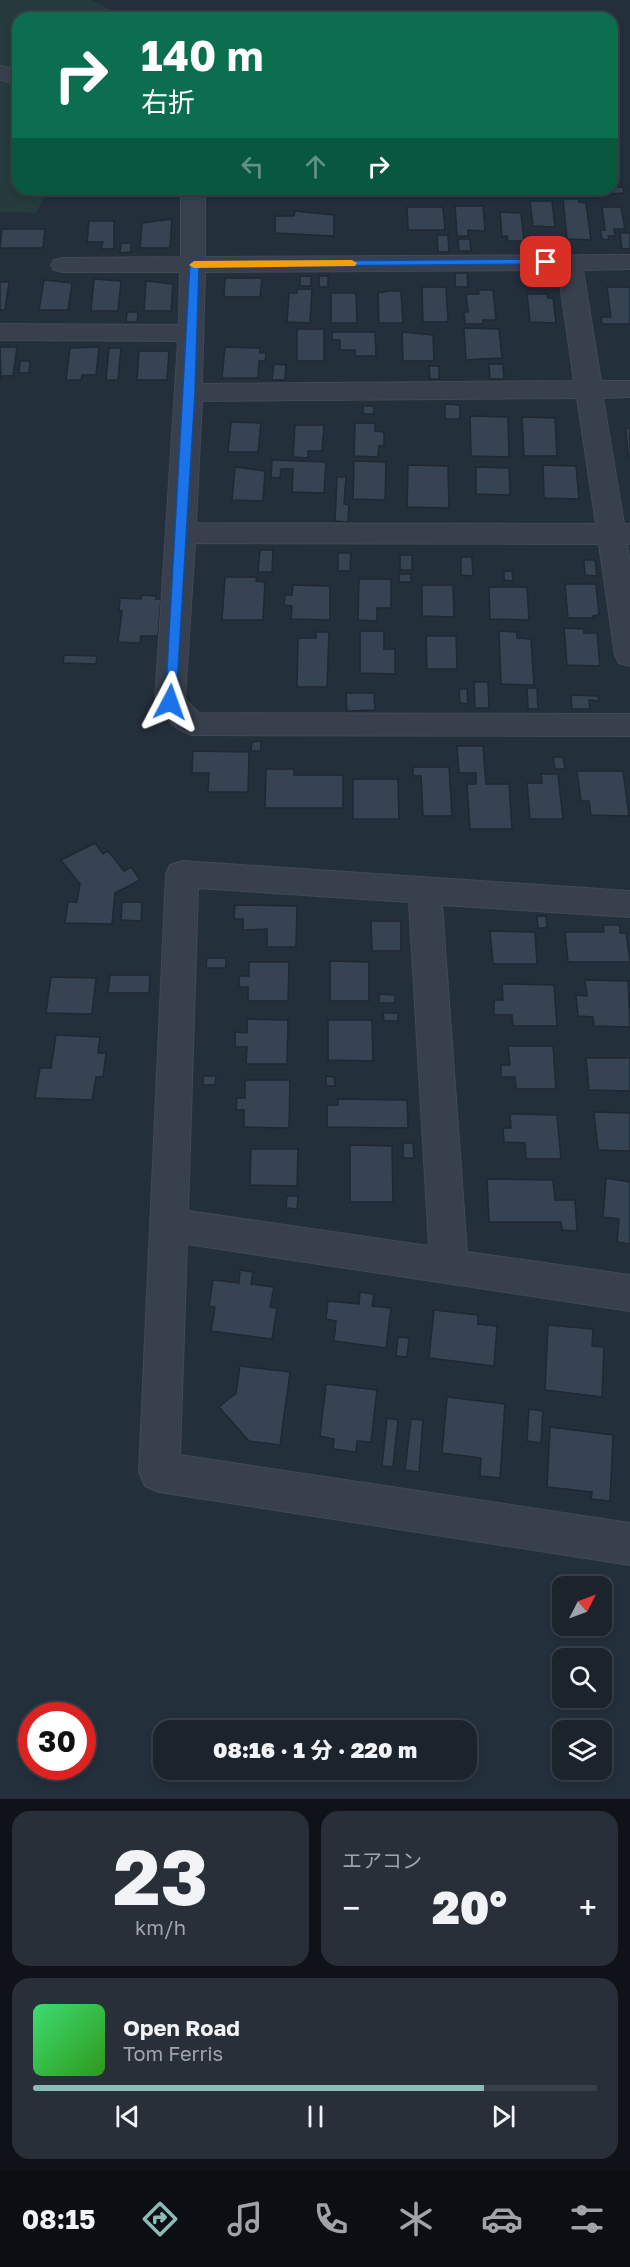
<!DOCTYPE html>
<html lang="ja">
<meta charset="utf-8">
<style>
body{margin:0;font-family:"Golos Text","Noto Sans JP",sans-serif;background:#282f39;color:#f1f3f6;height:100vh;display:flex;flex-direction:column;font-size:22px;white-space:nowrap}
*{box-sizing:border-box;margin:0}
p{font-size:20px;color:#a0a4aa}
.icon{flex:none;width:33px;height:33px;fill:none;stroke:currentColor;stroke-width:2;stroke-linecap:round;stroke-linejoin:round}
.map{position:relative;height:1799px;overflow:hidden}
.panel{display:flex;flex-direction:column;gap:12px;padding:12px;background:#0f1319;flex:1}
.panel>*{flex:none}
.hud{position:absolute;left:12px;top:12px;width:606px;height:183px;border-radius:18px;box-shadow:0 3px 9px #0003,0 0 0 2px #394049;background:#0b6e4f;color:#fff;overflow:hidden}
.needle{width:39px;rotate:48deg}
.controls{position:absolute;left:552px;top:1576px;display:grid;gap:12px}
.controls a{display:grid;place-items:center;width:60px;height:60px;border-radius:12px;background:#1b232d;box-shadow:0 3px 9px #0003,0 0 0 2px #394049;font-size:30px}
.speed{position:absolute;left:18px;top:1702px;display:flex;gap:12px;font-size:30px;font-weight:700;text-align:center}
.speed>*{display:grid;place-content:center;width:78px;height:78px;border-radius:50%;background:#1b232d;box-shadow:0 3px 9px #0003,0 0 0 2px #394049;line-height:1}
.speed .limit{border:9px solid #d22;background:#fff;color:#111}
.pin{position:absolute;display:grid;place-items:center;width:51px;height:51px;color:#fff;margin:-26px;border-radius:12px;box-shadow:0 3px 9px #0006}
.me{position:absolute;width:66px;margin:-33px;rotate:4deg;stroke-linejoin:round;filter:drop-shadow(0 0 4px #0008)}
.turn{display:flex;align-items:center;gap:21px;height:126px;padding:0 30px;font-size:27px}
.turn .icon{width:78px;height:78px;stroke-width:2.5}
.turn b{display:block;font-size:42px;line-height:51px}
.lanes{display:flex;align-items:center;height:57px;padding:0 30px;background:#0003;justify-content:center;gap:30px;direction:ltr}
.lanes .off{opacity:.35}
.big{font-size:45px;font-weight:800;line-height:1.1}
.panel .widget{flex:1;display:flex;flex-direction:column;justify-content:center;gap:9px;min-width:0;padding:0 21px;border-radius:18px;background:#282f39}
.panel .dial{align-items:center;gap:0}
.dial b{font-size:78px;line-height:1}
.song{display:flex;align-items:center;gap:18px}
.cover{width:72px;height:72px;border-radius:9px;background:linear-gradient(135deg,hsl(140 70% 55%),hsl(110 70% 35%))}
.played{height:6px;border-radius:3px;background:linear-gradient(90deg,#8bbbb9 80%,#394049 80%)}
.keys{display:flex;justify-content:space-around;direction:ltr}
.heat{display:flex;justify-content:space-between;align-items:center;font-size:33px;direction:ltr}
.panel .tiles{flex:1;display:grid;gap:12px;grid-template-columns:1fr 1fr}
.widget:last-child{grid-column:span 2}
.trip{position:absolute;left:153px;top:1720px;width:324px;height:60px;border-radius:18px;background:#1b232d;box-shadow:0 3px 9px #0003,0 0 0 2px #394049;font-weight:800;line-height:60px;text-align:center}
.tab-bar{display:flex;height:96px;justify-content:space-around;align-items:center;background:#0b0e12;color:#a0a4aa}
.tab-bar .icon{width:42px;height:42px}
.tab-bar .on{color:#8bbbb9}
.tab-bar b{font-size:27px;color:#f1f3f6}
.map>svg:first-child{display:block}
.green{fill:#263b3d}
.building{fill:#364352;stroke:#1f2833;stroke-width:1.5}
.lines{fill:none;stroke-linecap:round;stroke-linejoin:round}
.minor-casing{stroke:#404a55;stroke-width:2}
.minor{fill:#37404c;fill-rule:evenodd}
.route{fill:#1a73e8;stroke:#114b97;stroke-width:1.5}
.slow{fill:#f59e0b}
</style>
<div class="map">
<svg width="630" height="1799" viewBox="0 0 630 1799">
<rect width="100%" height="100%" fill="#242f3c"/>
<path class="green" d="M0 0H90L129 18H18V189H48L36 213 0 212Z"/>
<g class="building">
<path d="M612 187H623L624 193 609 194 608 189Z"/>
<path d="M563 199H579V202L586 203 591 240 567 239Z"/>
<path d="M530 201H552L555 227 533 226Z"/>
<path d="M455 206H483L485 231 468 230V236H457Z"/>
<path d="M407 207H443L445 230H408Z"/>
<path d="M602 207H621L625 229H614L615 236H608L609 240 602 239 600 230H605Z"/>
<path d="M295 211 334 215V236L275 233V216H294Z"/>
<path d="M500 212 521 213 524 241H508L507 236 502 237Z"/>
<path d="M172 219 170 248H140L142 223Z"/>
<path d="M89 221H114V249H101L103 242H87Z"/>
<path d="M2 229H45L43 248H0Z"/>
<path d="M620 233H630V249H622Z"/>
<path d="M437 235H448L449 252H438Z"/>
<path d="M532 237H544L545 249H534Z"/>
<path d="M458 239H470L471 251H459Z"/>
<path d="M121 243H131V252L120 253Z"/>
<path d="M455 273H467L468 287H455Z"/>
<rect x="300" y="276" width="11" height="10"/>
<rect x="319" y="276" width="9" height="11"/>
<path d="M225 278H262L260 297H224Z"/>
<path d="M94 279 121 281 118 311H91Z"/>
<path d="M44 280 72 283 68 310H39Z"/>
<path d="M146 281 173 284 171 311H144Z"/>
<path d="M0 282H9L5 310H0Z"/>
<path d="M422 287H446L448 322H423Z"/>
<path d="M607 287H630V324H602L601 317H611Z"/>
<path d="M297 289H312L310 323 287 322 289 293H297Z"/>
<path d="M478 290H493L496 320H483V324H465L464 312H468L466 294H479Z"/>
<path d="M389 291H401L403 323H379L378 293Z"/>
<path d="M331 293H356L357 323H331Z"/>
<path d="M527 294H547L548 298H553L556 323 530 322Z"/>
<path d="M127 312H138L137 322H126Z"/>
<path d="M464 328 499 329 502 358 466 360Z"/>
<rect x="297" y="329" width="27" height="32"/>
<path d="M332 332H375L376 356H355V350H340V340H332Z"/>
<path d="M402 332 433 335 434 361H403Z"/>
<path d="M0 347H17L13 376H2L1 380Z"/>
<path d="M99 347 96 375H82L81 380H66L70 348Z"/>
<path d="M225 347 260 348V353L266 352 265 361H259L258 378H222Z"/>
<path d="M109 348H121L118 380H106Z"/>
<path d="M139 351H169L167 380H137Z"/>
<path d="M20 361H30L29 373H19Z"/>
<path d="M274 364 286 365 285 380H272Z"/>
<path d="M489 364H503L504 379H490Z"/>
<path d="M429 366H439V379H430Z"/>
<path d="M445 404 460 405V419H445Z"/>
<rect x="363" y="406" width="11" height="8"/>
<path d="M470 416 508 417 509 457 471 456Z"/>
<path d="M522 417 555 418 557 456H524Z"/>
<path d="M231 422 261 423 258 452H228Z"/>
<path d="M355 423H375V431L384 432V446H379L378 457 354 456Z"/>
<path d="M295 425H324L322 451H308V458L293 457Z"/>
<path d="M626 428H630V456H628Z"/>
<path d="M272 460 326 462 324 493 292 492 293 469H281L280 478 271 477Z"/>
<path d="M354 461 386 462 385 500 353 499Z"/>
<path d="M408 465 448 466 449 508 407 507Z"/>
<path d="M543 465 576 466 579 499 544 498Z"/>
<path d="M235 467 265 471 263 501 232 500Z"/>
<path d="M476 467 509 468 510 495 476 494Z"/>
<path d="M337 477H346L344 504 349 505 348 522 335 521Z"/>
<path d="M260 550H273L272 572H258Z"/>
<path d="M338 553H351L350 571H338Z"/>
<rect x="400" y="555" width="12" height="15"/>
<path d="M461 557H472L473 576 461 575Z"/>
<path d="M584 560H595L597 576 585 575Z"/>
<path d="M504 571H512L513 581 504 580Z"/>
<rect x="399" y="574" width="12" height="8"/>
<path d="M225 577H257L256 581 265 582 263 620H222Z"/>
<path d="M359 579H391V608H377V621L358 620Z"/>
<path d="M565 584H596L599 615 593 616V618H568Z"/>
<path d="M293 585 330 586V620L291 619 292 606 284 605 285 595H292Z"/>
<path d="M422 585H453L454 617 422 616Z"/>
<path d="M489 587H527L529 620 490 619Z"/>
<path d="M142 595 156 596V599H161L158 636H141L140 643 118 642 122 611H119L120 598 141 599Z"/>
<path d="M564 628 584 629V633H597L600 666 567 665Z"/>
<path d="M360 631H384V649H395V674L360 673Z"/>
<path d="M499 631 517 632V638L531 639 534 685 501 684Z"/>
<path d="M316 632H329L327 687H297L298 638H316Z"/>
<path d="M426 636H456L457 669H427Z"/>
<path d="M64 655 97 656 96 664 63 663Z"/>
<path d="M474 682H488L489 708H475Z"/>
<path d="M527 688H537L538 709H528Z"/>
<path d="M459 689H467L468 704 460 703Z"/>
<path d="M346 693H374L375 710 347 711Z"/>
<path d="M571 695 598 696 599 701 589 700 590 709H572Z"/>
<path d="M261 741V751H251L252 742Z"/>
<path d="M457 746H483L486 784H509L512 829H470L467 784H476V773H459Z"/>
<path d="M193 751 249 752 248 792H208L209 773H192Z"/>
<path d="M553 757H563L565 769H555Z"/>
<path d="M413 767H449L452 816H423L421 776H413Z"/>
<path d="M266 769H294V775H343V808H265Z"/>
<path d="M577 771H623L629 816 591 815 589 801H581Z"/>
<path d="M541 774H558L563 819H530L527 783H542Z"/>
<path d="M353 779H398L399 819H353Z"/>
<path d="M95 843 103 854 108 851 124 871 131 867 140 880 115 893 112 924 65 923 68 902H77L80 884 61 860Z"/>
<path d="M122 902H142L141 921 121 920Z"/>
<path d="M235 905 297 906 296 947H267V929L243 930V919H234Z"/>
<path d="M537 916H546L547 928H538Z"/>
<path d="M371 921H401V951H372Z"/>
<path d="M603 925H620V933H626L630 962H568L565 932H604Z"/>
<path d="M490 931 535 932 537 964H493Z"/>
<path d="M207 958H226V968H206Z"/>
<path d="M330 961 369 962V1001H330Z"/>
<path d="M249 962H289L288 1001H248V987H239V976H249Z"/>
<path d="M110 975H150L149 993H108Z"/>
<path d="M51 977 96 978 92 1014 46 1013Z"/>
<path d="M585 980 628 981 630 1027 594 1026 593 1017 578 1016 576 995 587 996Z"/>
<path d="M502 984 554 985 557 1026H513L512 1015H494V1000H503Z"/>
<path d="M379 994 395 995V1003H379Z"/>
<path d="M383 1013H398V1021H384Z"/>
<path d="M247 1019 288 1020 287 1064H246L247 1047H235V1032L247 1033Z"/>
<path d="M328 1020H372L373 1061 328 1060Z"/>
<path d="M56 1035 100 1037 98 1053H106L103 1077H96L92 1100 35 1098 40 1068H51Z"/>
<path d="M508 1046H553L556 1089H516L515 1077H501V1065H510Z"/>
<path d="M586 1058H630V1091L589 1090Z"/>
<path d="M203 1076H216L215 1085H203Z"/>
<path d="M326 1076 334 1077 335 1086H326Z"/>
<path d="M245 1080H290L289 1128 244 1127V1110H236L237 1098H245Z"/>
<path d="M338 1099 407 1100 408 1128 327 1127V1105H338Z"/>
<path d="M594 1112 630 1113V1151L598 1150Z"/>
<path d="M510 1114 557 1115 561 1159H526L525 1143 504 1142 503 1128H511Z"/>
<path d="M403 1143H413L414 1158H403Z"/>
<path d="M350 1145 392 1146 393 1202H350Z"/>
<path d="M251 1149H298L297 1186 250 1185Z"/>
<path d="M606 1178 630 1182V1244L617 1242 619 1219 603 1217Z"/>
<path d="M487 1179 553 1180 555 1200H575L577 1231 562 1230 561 1222H489Z"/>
<path d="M287 1196H298L297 1209 286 1208Z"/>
<path d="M240 1270 253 1272 251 1284 274 1287 270 1307 277 1308 272 1339 211 1331 215 1307 209 1306 213 1280 239 1283Z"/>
<path d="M360 1292 374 1294 372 1306 391 1308 386 1348 334 1341 336 1321 326 1319 328 1301 359 1304Z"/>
<path d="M434 1310 478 1315V1324L497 1326 494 1366 429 1358Z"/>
<path d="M548 1325 593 1329 592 1346 604 1347 602 1397 545 1390Z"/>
<path d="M398 1337 409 1338 407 1357 396 1356Z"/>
<path d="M240 1366 290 1372 280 1445 249 1441 219 1407 236 1393Z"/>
<path d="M326 1384 377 1390 371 1442 357 1441 356 1452 333 1449 334 1439 320 1436Z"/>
<path d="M447 1397 505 1404 500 1478 480 1476 481 1458 442 1453Z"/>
<path d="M529 1409 543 1411 541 1443 527 1441Z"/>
<path d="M387 1418 398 1420 393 1467 382 1466Z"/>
<path d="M411 1419 423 1420 419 1472 405 1470Z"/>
<path d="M550 1427 613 1435 610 1501 591 1499 592 1492 547 1487Z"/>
</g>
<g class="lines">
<g class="minor-casing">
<g id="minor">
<path d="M0 66 18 70V84L0 80Z"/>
<path d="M181 189H205V257L630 255V269L583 270 601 381H630V397L603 398 624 524H630V544H627L630 563V666L619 663 615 655 599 544 195 543 185 699 199 713 630 714V736L192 735C176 731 163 716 155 702L178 341 0 340V324L179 325 180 272H63L54 270 51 265 54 260 63 258 181 257ZM558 270 574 381 202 384 205 272ZM577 398 596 524 196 523 202 401Z"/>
<path d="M182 861 630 891V917L442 905 467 1252 630 1275V1311L187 1244 180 1455 630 1523V1565L159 1492 145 1486 139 1472 166 874 170 865ZM198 888 409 902 429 1246 188 1211Z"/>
</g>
</g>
<use href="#minor" class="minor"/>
</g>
<path class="route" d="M546 259 549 260V264L199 267 195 393 176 702 174 705H165L190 262Z"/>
<path class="slow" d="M352 260 357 263 355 266 194 268 189 265 194 261Z"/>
</svg>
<div class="controls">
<a><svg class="needle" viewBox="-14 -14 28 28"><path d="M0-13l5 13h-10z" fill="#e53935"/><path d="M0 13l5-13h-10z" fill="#a0a4aa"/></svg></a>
<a><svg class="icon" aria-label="search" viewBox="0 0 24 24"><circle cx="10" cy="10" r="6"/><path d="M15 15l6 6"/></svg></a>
<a><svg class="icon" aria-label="layers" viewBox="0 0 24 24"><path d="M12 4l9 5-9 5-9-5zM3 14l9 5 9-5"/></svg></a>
</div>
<div class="speed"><div class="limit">30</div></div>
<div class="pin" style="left:546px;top:262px;background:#d93025"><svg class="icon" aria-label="arrive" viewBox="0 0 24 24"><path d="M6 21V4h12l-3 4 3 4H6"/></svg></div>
<svg class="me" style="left:170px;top:702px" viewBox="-20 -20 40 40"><path d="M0-17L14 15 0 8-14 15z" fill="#1a73e8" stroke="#fff" stroke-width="4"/></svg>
<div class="trip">08:16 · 1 分 · 220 m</div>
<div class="hud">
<div class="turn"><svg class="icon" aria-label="right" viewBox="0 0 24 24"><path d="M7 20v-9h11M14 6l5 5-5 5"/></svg><div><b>140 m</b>右折</div></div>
<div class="lanes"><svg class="icon off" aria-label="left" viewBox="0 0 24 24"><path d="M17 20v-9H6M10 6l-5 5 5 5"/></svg><svg class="icon off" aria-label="ahead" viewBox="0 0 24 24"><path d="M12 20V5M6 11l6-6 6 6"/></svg><svg class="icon" aria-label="right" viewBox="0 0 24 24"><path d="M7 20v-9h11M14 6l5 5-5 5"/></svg></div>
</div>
</div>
<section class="panel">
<div class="tiles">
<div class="widget dial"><b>23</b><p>km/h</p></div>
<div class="widget"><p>エアコン</p>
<div class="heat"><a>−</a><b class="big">20°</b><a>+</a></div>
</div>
<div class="widget">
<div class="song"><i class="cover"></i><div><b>Open Road</b><p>Tom Ferris</p></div></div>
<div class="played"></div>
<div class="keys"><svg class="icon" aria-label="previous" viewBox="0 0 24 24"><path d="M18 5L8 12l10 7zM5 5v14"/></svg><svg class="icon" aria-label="pause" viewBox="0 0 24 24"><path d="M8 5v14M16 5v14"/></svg><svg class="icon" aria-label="next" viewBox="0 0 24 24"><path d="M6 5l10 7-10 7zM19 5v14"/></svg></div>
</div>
</div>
</section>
<nav class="tab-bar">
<b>08:15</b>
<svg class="icon on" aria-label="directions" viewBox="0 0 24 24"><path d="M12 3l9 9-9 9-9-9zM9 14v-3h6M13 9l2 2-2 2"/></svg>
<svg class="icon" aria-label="music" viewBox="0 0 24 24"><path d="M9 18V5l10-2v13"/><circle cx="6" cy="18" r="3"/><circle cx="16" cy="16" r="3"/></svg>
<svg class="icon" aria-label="phone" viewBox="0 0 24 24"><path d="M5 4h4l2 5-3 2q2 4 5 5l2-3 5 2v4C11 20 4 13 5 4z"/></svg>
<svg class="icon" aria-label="climate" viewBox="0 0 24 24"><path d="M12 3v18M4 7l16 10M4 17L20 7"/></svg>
<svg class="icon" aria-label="car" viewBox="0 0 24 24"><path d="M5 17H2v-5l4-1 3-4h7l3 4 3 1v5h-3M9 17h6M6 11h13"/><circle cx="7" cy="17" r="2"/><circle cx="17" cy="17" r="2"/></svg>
<svg class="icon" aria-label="filters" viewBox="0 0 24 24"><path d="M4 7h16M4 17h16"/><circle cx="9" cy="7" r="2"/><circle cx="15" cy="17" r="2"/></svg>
</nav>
